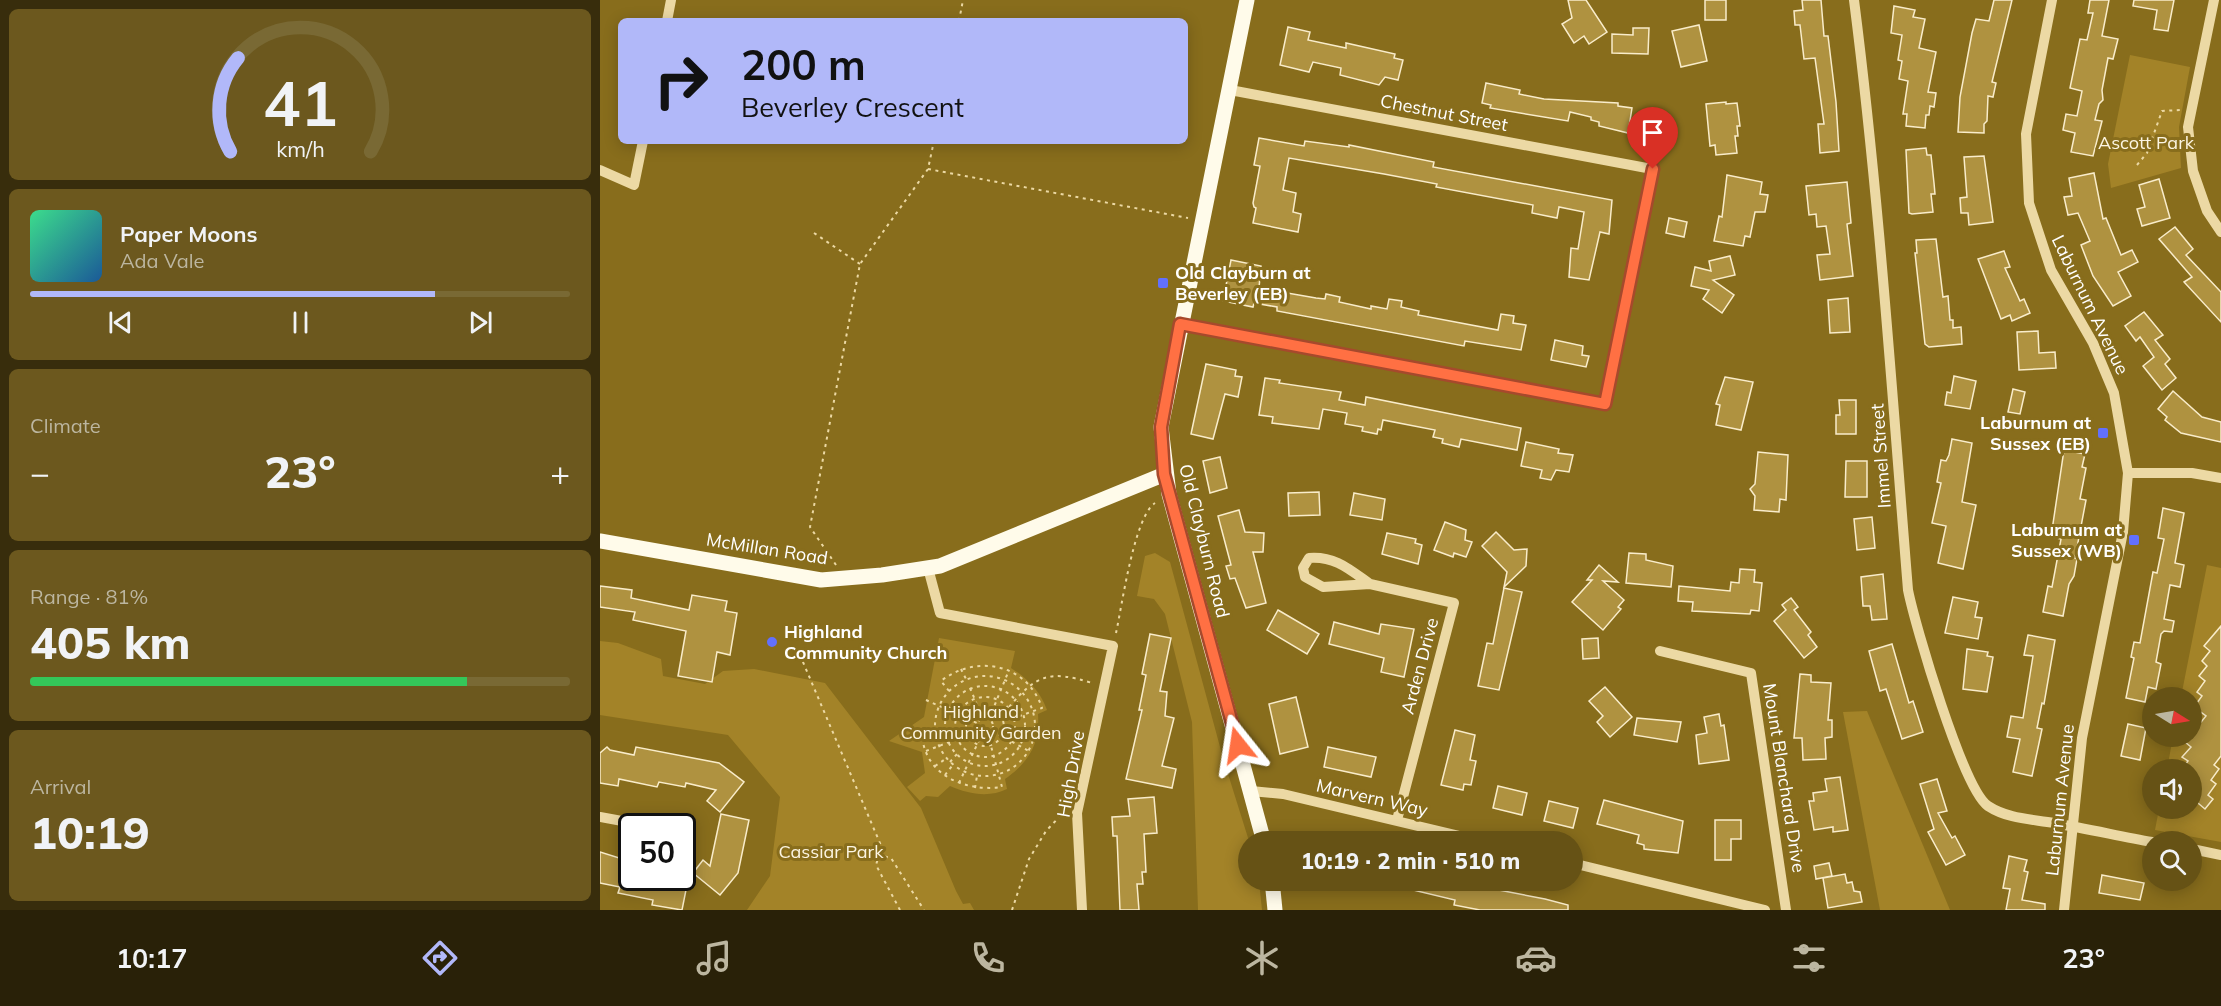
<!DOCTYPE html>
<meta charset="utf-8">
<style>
body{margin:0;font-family:Mulish,sans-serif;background:#6c581e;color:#f1f3f6;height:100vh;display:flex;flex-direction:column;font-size:22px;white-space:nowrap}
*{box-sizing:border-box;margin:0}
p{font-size:20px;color:#bcb6a0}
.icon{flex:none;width:33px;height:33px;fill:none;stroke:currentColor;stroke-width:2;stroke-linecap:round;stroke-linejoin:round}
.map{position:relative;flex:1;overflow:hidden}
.drawer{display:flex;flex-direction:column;gap:9px;padding:9px;background:#382d0c;width:600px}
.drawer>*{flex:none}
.top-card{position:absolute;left:18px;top:18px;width:570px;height:126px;border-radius:9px;box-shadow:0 3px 15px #0003;background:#b1b8f9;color:#111;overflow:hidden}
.needle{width:39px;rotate:101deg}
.tools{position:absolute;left:1542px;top:687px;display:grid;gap:12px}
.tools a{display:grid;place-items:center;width:60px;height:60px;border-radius:50%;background:#665215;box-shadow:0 3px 15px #0003;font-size:30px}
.speed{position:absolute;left:18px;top:813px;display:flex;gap:12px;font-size:30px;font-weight:700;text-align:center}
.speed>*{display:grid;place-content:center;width:78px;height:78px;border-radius:50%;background:#665215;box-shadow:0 3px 15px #0003;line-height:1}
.speed .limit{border:3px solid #111;border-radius:9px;background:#fff;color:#111}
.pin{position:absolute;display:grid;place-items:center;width:51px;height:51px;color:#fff;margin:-62px -26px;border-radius:50% 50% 50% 0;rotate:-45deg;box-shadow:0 0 6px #0007}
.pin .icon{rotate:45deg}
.me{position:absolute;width:66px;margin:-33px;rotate:345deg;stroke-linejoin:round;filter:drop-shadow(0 0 4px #0008)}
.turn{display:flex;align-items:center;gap:21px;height:126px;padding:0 24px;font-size:27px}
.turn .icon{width:78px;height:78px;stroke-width:2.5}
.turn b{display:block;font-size:42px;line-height:51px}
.big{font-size:45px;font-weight:800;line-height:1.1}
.drawer .tile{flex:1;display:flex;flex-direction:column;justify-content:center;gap:9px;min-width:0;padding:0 21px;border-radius:9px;background:#6c581e}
.drawer .dial{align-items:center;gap:0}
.dial svg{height:156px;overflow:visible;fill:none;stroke:#796934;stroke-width:7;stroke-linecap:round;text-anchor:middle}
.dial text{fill:#f1f3f6;stroke:none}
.song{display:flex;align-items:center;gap:18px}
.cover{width:72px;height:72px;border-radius:9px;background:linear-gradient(135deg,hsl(150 70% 55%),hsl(210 70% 35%))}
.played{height:6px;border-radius:3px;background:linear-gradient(90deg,#b1b8f9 75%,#796934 75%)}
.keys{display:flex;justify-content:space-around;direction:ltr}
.heat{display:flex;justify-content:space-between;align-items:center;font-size:33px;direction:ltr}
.charge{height:9px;border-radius:4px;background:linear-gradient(90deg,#34c759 81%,#796934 0)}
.trip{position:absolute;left:638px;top:831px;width:345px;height:60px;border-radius:30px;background:#665215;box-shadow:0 3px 15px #0003;font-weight:800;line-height:60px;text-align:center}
.tab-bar{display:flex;height:96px;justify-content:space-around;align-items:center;background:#292108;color:#bcb6a0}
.tab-bar .icon{width:42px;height:42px}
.tab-bar .current{color:#b1b8f9}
.tab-bar b{font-size:27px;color:#f1f3f6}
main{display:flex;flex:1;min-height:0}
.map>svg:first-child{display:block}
.green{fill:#a38328}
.building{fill:#af9240;stroke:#f9ecca;stroke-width:1.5}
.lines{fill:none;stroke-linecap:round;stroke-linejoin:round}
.path{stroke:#ecd9a4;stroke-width:2;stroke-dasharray:3 4.5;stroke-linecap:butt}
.minor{stroke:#ecd9a4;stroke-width:10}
.major{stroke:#fffbea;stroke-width:15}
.route-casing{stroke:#a6492c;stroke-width:15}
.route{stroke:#ff7043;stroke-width:10}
.poi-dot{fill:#6270fd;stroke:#886d1c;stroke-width:2}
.labels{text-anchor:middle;stroke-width:6;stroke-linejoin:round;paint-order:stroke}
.street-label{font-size:18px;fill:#fff;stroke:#886d1c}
.park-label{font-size:18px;fill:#fcf5e2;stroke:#886d1c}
.poi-label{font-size:18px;font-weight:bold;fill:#fff;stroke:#886d1c;text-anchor:start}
</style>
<main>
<section class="drawer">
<div class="tile dial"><svg viewBox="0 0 100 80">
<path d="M14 69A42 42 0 1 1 86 69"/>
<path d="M14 69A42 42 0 0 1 18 21" stroke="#b1b8f9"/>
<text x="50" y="56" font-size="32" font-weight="700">41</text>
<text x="50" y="72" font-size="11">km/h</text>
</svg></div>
<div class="tile">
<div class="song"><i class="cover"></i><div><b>Paper Moons</b><p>Ada Vale</p></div></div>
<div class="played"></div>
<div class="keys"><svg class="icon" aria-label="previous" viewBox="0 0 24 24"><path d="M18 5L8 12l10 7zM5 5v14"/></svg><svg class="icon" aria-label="pause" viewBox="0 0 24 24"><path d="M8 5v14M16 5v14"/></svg><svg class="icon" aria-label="next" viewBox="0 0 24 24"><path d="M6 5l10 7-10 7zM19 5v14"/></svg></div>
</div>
<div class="tile"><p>Climate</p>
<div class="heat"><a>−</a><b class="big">23°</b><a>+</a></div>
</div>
<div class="tile"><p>Range · 81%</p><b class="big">405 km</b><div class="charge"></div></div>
<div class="tile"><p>Arrival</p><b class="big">10:19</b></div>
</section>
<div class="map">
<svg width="1621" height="910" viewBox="0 0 1621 910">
<rect width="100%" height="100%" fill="#886d1c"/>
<g class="green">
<path d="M1530 55 1590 67 1579 127 1581 168 1511 188 1508 164Z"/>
<path d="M555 553 570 562 623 758 649 841 648 880 659 881 662 910H598L592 722 565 614 554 599 537 596 545 556Z"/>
<path d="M1607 565 1621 568V842L1555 830 1559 809 1592 808V770L1567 769 1573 737 1592 736V698L1581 697Z"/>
<path d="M339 638 415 651 411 668C428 679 440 691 447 710L438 714C440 744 429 762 405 779L407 789C389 798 368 794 350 786L338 797 326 796 320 801 307 787 325 773 322 752 289 741 324 717Z"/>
<path d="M0 641 18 643 61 659 63 676 105 684 123 671 154 669 225 683 321 808 356 891 363 904 370 903 374 910H147L170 876 180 797 128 735 0 715Z"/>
<path d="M1267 711 1350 910H1280L1243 712Z"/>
</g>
<g class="building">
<path d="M968 0H986L1007 32 989 44 984 36 974 43 962 24 972 18Z"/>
<rect x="1105" y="0" width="21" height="20"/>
<path d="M1202 0H1221L1224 36H1228L1236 102 1239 151 1220 153 1218 124H1224L1215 58 1204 59 1200 25H1195L1194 11 1203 10Z"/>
<path d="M1394 0H1412L1392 82 1396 83 1393 97 1388 96 1387 121 1384 124V133L1358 132 1360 97 1372 33 1376 19 1389 21Z"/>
<path d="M1490 0H1509L1502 36 1518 39 1513 59 1508 58 1502 90 1503 100 1499 104 1495 120 1502 121 1493 156 1471 152 1475 133 1463 130 1466 114 1477 116 1482 91 1470 88 1480 39 1487 40 1493 13H1488Z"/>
<path d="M1534 0H1574L1568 31 1554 29 1557 10 1533 6Z"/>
<path d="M1294 6 1315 10 1313 17 1325 19 1319 48 1336 52 1328 92 1336 93 1334 107 1330 106 1329 115H1326L1325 128 1306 126 1307 114H1303L1308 81 1299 79 1302 61 1298 60 1302 35 1291 33Z"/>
<path d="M1099 25 1107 61 1081 67 1072 31Z"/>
<path d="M688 27 710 32 708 40 746 48V43L795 54 794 58 803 60 798 80 785 77 779 85 740 75 741 68 713 62 709 72 680 65Z"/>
<path d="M1033 28H1049L1048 54 1012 53V34L1033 35Z"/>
<path d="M886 83 920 90 919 94 944 99 1018 103V106L1032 108 1028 133 999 126V122L991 120V117L970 112 968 121 890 108 891 105 882 103Z"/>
<path d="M1126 102V104L1137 103 1140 126H1137L1138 136H1135L1137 153 1116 155 1115 145 1110 146 1106 104Z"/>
<path d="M659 138 704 146 705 141 749 147V145L834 162 833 167 1012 200 1009 234 1000 232 989 280 969 277 971 248 978 249 984 212 959 207 957 218 932 213 933 205 836 187 837 184 784 174 689 158 683 190 696 193 693 212 701 214 698 232 653 223 656 208 654 207 653 203 660 166 654 165Z"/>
<path d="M1326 148 1327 155H1331L1334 183 1335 194H1331L1333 212 1312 214 1309 213 1306 150Z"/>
<path d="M1384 156 1393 222 1369 225 1368 213H1361L1360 198 1367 197 1364 157Z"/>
<path d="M1494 173 1503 219 1506 218 1521 255 1532 250 1538 262 1518 272 1531 296 1513 306 1493 276 1481 245 1490 241 1478 213 1468 215 1464 197 1472 196 1469 178Z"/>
<path d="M1127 175 1162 182 1160 194 1168 195 1165 212H1155L1150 237 1145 236 1143 246 1114 241 1119 216 1122 217Z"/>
<path d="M1559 179 1570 218 1542 226 1537 209 1545 207 1539 185Z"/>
<path d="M1247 182 1251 223 1247 224 1253 276 1220 280 1217 255 1230 254 1226 226 1217 227 1216 214 1209 215 1206 186Z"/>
<path d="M1069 218 1087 222 1084 237 1066 233Z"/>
<path d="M1575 227 1593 249 1586 255 1621 292V322L1584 282 1592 277 1559 239Z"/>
<path d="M1336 239 1343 297 1348 296 1350 320H1353V328L1361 327 1362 344 1329 347 1325 344 1315 253H1317L1316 240Z"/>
<path d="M1404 251 1410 267 1405 268 1420 301 1424 299 1430 313 1412 321 1410 315 1401 319 1378 259Z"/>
<path d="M1130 256 1135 275 1113 280 1134 295 1122 313 1103 299 1109 290 1091 286 1095 267 1111 271 1109 261Z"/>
<path d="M631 260 661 266 659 288 716 298 725 299 726 294 740 297 739 302 771 309V306L787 309 789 299 802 301 801 307 819 311 818 315 898 330 901 314 914 316 913 323 926 325 921 350 865 341 864 346 677 311V307L654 303 653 307 623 301Z"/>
<path d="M1248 298 1250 332 1230 333 1228 300Z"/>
<path d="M1544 312 1563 335 1555 340 1570 359 1565 364 1576 378 1562 390 1543 366 1554 357 1540 337 1536 341 1525 326Z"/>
<path d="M1438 331 1439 353 1455 352 1456 368 1419 370 1417 332Z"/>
<path d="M955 340 983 346 982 355 989 356 986 367 951 360Z"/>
<path d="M606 364 636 370 635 376 642 377 638 397 625 394 613 439 591 434Z"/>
<path d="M1354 376 1376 381 1370 409 1345 405 1347 392 1351 393Z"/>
<path d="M1125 377 1153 382 1141 430 1116 425 1120 405 1116 404Z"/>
<path d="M665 378 680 380 679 383 741 392 739 400 765 405 766 397 921 428 917 450 861 439 859 447 842 443 843 439 833 437 835 430 783 420 781 430 778 429 777 434 762 431 763 427 745 424 747 413 723 409 719 429 672 423 673 417 659 415Z"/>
<path d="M1413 389 1425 392 1420 414 1408 412Z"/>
<path d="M1573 391 1602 417 1621 422V442L1581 433 1565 420 1567 417 1558 409Z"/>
<path d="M1239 400H1256V434H1236V415H1240Z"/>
<path d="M1352 439 1372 443 1362 502 1376 505 1363 569 1338 563 1346 526 1332 523 1341 483 1337 482 1341 460 1346 461 1349 455Z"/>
<path d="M926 442 959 449 958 453 973 455 969 472 956 470 951 480 940 478 942 470 921 466Z"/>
<path d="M1464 450 1485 454 1482 467 1486 468 1480 499 1486 500 1475 558 1477 559 1474 576 1469 584 1463 616 1443 612 1448 586 1452 587 1461 539 1451 537Z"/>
<path d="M1158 452 1188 455 1186 500 1180 499 1179 512 1154 510 1155 496 1150 489 1155 484Z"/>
<path d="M620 457 627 488 610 493 603 461Z"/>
<path d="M1246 461H1267V497H1245Z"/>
<path d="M719 492 720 515 689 516 688 493Z"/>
<path d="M754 493 785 499 782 520 750 515Z"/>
<path d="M1563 508 1584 513 1575 563 1584 565 1580 587 1570 585 1564 619 1574 621 1572 632 1564 631 1561 634 1556 662 1561 664 1556 689 1548 687 1545 702 1526 698 1534 658 1531 657 1534 642 1540 643 1553 572 1557 573 1564 539 1558 538Z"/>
<path d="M639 510 645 532 664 533 663 552H653L666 603 646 608 635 578 630 579 626 566 631 565 618 516Z"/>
<path d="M1272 517 1275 548 1257 550 1254 519Z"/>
<path d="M845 522 866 530 865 540 872 542 866 557 854 553 853 557 834 550Z"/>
<path d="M896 532 914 550 927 549 926 566 904 587 907 572 882 546Z"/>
<path d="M787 533 816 539 815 543 822 545 818 564 782 554Z"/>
<path d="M1029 553 1046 554V560L1073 566 1071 587 1026 583Z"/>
<path d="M999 565 1018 582 1003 581 1024 600 1018 607 1021 609 1003 630 972 602 992 580H987Z"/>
<path d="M1140 569 1155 570 1154 582 1162 583 1159 611 1151 610 1150 614 1092 611 1093 602 1078 601 1079 586 1130 591 1131 582 1139 583Z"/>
<path d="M1283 574 1287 619 1272 620 1270 606H1263L1261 577Z"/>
<path d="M0 586 32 590 31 598 89 610 92 595 127 601 125 611 137 613 130 655 117 652 112 682 78 676 86 631 33 620 35 612 0 607Z"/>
<path d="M904 588 922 592 899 690 878 686 887 643 893 644Z"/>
<path d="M1353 597 1378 602 1375 617 1382 618 1378 639 1345 633Z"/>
<path d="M1191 598 1198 607 1194 610 1211 632 1208 635 1217 647 1204 658 1174 621 1186 610 1182 605Z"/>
<path d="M678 610 719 634 707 654 667 630Z"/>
<path d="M734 622 779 634 781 624 814 629 804 677 781 672 784 658 729 644Z"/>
<path d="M1621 626V756L1614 765 1619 769 1611 780 1616 784 1608 795 1613 799 1605 809 1592 798V770H1581L1588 761 1582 757 1591 747 1585 742 1606 716 1594 707 1602 696 1597 692 1605 681 1599 676 1607 666 1602 661 1610 651 1604 646Z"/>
<path d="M550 634 571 638 560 691 567 692 565 716 574 718 562 766 576 769 572 788 526 779 542 710H539L546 675 542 674Z"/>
<path d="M1428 635 1455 640 1444 704 1442 703 1437 728 1442 729 1432 776 1413 772 1420 739 1407 737 1411 716 1423 718 1433 656 1424 655Z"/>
<path d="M998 638 999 658 983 659 982 639Z"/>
<path d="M1292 644 1309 703 1313 701 1323 732 1302 739 1286 689 1280 691 1269 651Z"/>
<path d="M1367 649 1388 652 1387 656 1393 657 1387 692 1363 689Z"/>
<path d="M1200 674 1211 675V682L1231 683 1228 720H1232V737L1225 738 1226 759 1203 760 1202 738H1194Z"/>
<path d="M1005 687 1032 717 1010 737 997 722 1003 716 989 701Z"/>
<path d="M696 697 708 747 680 754 669 704Z"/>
<path d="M1119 714 1121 726 1124 725 1129 760 1099 764 1096 735 1107 733 1104 717Z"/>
<path d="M1037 718 1081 722 1077 742 1034 735Z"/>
<path d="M1528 724 1546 728 1540 760 1521 756Z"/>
<path d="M855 730 875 735 870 760 876 761 871 785 864 784 863 790 841 785Z"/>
<path d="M7 747 10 750 34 755 36 747 119 763 144 782 120 812 107 801 116 790 86 783 85 787 59 782 57 787 19 779 18 786 0 783V753Z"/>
<path d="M728 747 776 757 771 777 724 767Z"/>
<path d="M1240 777 1248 830 1233 832V827L1214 830 1209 801H1214L1213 793 1227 791 1225 779Z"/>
<path d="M1337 779 1347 811 1338 813 1352 838 1355 836 1365 855 1346 865 1328 832 1334 829 1320 784Z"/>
<path d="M898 786 927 793 922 815 893 808Z"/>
<path d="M554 797 557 833 544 834 546 872H542L543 884H537L539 910H520L517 836H513L512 817 530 816 528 799Z"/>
<path d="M1004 800 1083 821 1078 853 1044 849V845L1037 843 1039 835 997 824Z"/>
<path d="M949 801 978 808 973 828 944 821Z"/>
<path d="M121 814 149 820 138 873 120 895 93 873 103 860 110 866Z"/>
<path d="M1115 820H1141V839H1131V860H1115Z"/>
<path d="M0 852 32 862V878L87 885 82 910 52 905 53 900 18 893 20 887 0 883Z"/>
<path d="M1409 856 1427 860 1424 871 1428 872 1422 900 1445 904V910H1406L1410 889 1403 888Z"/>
<path d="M1229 863 1232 876 1216 879 1214 866Z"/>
<path d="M1245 874 1247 883 1252 882 1254 891 1260 892 1262 902 1228 908 1223 878Z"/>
<path d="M1502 875 1544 883 1540 900 1499 893Z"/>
<path d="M792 880H847L945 899 968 905V910H880L854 905 855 900 792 885Z"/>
</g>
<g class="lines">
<g class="path">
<path d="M359 21 363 0"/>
<path d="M1537 165 1547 153 1562 111 1580 110"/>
<path d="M328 169 588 218"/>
<path d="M214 233 260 264"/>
<path d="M558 283H563"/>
<path d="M236 565 210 527 260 264 328 169 334 141"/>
<path d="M516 633C522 606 534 517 555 503"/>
<path d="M200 655 285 855"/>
<path d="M361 669 366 679"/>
<circle cx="385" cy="726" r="50"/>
<circle cx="385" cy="726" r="40"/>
<path d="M370 688 378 707"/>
<path d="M349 691 341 681C376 654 427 663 442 708L414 718"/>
<circle cx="385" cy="727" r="30"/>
<path d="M326 700 377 723"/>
<path d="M409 707C437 674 450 670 492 683"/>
<circle cx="385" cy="727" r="19"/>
<circle cx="385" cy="726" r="8"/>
<path d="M389 719 409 670"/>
<path d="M392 731 429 751"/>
<path d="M334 732 322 735C325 776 366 792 402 787L391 746"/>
<path d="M326 751 357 739"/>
<path d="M350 762 357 754"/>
<path d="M335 766 347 758"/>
<path d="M345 775 352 766"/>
<path d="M359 783 382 734"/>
<path d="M375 788 377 776"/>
<path d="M300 910 276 865 279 855 291 858 324 910"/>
<path d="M412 910 429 859 446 831 463 813"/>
</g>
<g class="minor">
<path d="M1254 0C1279 196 1292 393 1308 590 1315 625 1363 789 1388 806 1408 819 1431 819 1454 823 1487 829 1520 836 1552 842"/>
<path d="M1452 0 1426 134 1429 203 1451 270 1493 343 1514 393 1528 473 1523 532 1482 738 1464 910"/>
<path d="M1614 0 1588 127 1593 171 1607 211 1621 232"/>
<path d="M67 21 71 0"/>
<path d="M0 170 34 185 43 141"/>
<path d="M580 324 1005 404 1052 169 630 90"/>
<path d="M1528 473H1592L1621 478"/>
<path d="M328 568 340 613 513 646 477 813 482 910"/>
<path d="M770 584C749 569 735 556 709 558L703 568 705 577 723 587 770 584 854 603 797 820"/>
<path d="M1060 651 1151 673 1186 910"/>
<path d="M651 791 683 794 885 842"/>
<path d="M0 817 49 826"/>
<path d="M1592 849 1621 855"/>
<path d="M972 863 1165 910"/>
</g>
<g class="major">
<path d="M647 0 561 427 569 494 664 842"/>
<path d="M0 541 221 580 282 575 340 566 565 474"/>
<path d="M672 880 675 910"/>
</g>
</g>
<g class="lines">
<g class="route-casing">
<path id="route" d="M638 745 564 474 561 427 580 324 1005 404 1053 169"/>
</g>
<use href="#route" class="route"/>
</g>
<g class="poi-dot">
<rect x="557" y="277" width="12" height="12" rx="3"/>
<rect x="1497" y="427" width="12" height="12" rx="3"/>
<rect x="1528" y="534" width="12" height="12" rx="3"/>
<circle cx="172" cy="642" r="6"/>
</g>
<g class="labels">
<g class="street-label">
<text transform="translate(844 113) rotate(11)" y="6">Chestnut Street</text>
<text transform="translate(1490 305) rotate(64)" y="6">Laburnum Avenue</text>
<text transform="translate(1281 456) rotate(-94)" y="6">Immel Street</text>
<text transform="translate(604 541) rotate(76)" y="6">Old Clayburn Road</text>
<text transform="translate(167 549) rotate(9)" y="6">McMillan Road</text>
<text transform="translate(820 666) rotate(-75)" y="6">Arden Drive</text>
<text transform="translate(471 774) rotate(-80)" y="6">High Drive</text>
<text transform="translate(1184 778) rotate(81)" y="6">Mount Blanchard Drive</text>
<text transform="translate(772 798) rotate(13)" y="6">Marvern Way</text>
<text transform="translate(1460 800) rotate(-84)" y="6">Laburnum Avenue</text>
</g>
<g class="park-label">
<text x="1546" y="149">Ascott Park</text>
<text x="381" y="718">Highland<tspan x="381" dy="21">Community Garden</tspan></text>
<text x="231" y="858">Cassiar Park</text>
</g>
<g class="poi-label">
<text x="575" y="279">Old Clayburn at<tspan x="575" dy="21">Beverley (EB)</tspan></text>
<text x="1491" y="429" text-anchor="end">Laburnum at<tspan x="1491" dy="21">Sussex (EB)</tspan></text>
<text x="1522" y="536" text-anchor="end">Laburnum at<tspan x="1522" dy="21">Sussex (WB)</tspan></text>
<text x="184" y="638">Highland<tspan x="184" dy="21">Community Church</tspan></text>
</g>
</g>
</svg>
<div class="tools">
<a><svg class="needle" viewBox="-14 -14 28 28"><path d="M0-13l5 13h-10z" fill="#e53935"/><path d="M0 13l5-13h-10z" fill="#bcb6a0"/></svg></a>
<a><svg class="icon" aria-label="sound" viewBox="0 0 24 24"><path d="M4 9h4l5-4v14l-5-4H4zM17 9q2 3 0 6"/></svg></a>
<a><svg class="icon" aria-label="search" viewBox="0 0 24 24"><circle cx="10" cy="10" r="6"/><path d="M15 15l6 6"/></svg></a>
</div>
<div class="speed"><div class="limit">50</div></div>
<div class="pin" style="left:1053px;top:169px;background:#d93025"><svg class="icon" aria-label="arrive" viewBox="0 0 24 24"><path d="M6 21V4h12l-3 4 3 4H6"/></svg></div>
<svg class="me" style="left:638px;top:745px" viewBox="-20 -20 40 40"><path d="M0-17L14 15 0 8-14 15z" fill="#ff7043" stroke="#fff" stroke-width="4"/></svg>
<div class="trip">10:19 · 2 min · 510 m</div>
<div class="top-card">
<div class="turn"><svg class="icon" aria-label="right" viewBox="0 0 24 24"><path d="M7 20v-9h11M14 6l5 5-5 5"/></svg><div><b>200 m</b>Beverley Crescent</div></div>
</div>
</div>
</main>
<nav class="tab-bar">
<b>10:17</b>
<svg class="icon current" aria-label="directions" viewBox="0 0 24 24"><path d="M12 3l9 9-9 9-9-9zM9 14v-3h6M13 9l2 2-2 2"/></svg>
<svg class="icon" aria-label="music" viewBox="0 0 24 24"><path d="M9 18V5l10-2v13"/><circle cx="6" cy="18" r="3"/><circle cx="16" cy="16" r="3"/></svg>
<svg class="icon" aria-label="phone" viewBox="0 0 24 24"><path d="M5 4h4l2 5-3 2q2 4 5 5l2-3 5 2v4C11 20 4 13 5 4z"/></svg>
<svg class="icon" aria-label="climate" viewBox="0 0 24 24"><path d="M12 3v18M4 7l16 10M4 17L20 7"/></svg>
<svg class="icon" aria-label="car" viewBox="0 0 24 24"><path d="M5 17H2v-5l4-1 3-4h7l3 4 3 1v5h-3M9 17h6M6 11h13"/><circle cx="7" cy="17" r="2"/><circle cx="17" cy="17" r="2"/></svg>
<svg class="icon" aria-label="filters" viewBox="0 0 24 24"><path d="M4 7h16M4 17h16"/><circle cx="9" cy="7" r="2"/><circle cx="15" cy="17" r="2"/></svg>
<b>23°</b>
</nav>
